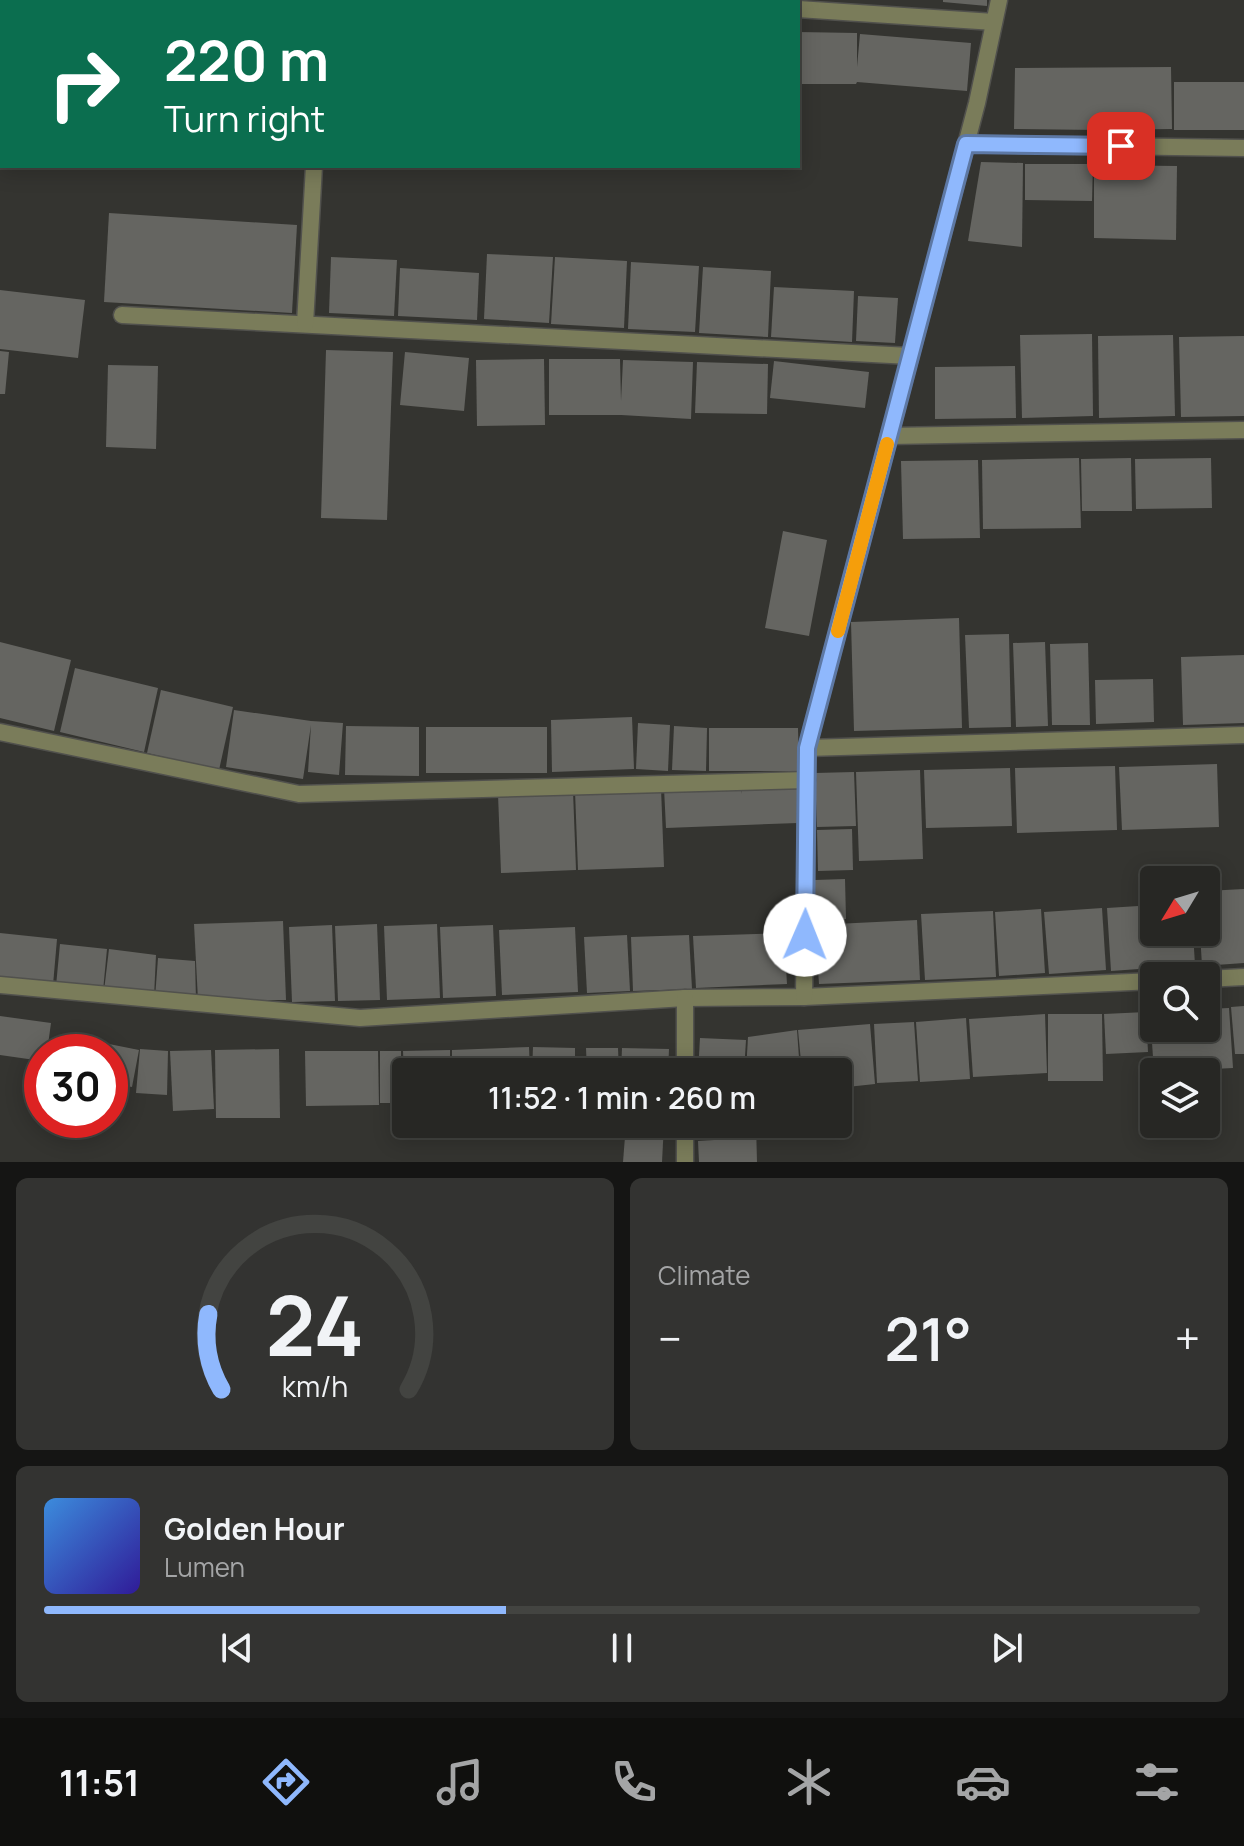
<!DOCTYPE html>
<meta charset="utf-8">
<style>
body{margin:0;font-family:Manrope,sans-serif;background:#333331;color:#f1f3f6;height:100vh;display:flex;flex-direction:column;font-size:30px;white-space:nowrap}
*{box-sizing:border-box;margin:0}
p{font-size:26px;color:#a4a5a6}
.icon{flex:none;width:44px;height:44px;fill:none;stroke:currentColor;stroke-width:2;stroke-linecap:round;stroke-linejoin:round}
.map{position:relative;height:1162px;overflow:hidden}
.panel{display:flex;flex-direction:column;gap:16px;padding:16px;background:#151514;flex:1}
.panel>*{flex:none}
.hud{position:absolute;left:0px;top:0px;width:800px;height:168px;box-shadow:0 4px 20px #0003,0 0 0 2px #434441;background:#0b6e4f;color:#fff;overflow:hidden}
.needle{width:52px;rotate:232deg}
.controls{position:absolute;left:1140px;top:866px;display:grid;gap:16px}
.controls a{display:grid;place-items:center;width:80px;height:80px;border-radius:8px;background:#272724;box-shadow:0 4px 20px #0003,0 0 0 2px #434441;font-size:40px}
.speed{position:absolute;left:24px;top:1034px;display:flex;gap:16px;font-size:40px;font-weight:700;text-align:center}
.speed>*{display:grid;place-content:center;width:104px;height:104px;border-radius:50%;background:#272724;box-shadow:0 4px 20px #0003,0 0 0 2px #434441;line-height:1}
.speed .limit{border:12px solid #d22;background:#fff;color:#111}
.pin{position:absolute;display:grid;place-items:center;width:68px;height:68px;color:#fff;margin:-34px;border-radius:16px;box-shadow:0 4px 12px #0006}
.me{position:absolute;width:88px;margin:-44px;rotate:1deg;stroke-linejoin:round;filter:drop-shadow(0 0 6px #0008)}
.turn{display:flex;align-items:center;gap:28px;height:168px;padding:0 32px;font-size:36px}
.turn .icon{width:104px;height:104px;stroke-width:2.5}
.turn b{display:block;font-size:56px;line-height:68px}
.big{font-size:60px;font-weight:600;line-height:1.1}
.panel .tile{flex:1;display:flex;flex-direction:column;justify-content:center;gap:12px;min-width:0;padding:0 28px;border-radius:12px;background:#333331}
.panel .dial{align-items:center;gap:0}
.dial svg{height:208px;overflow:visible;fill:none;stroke:#434441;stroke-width:7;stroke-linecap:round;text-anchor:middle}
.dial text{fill:#f1f3f6;stroke:none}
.song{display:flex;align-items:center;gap:24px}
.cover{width:96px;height:96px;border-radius:12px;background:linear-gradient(135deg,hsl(210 70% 55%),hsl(250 70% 35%))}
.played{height:8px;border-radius:4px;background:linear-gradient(90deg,#8fb8fd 40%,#434441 40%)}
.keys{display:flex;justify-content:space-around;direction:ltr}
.heat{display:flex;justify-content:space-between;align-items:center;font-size:44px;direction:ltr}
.panel .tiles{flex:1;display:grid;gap:16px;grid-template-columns:1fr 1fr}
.tile:last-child{grid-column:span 2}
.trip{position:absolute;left:392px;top:1058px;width:460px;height:80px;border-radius:8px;background:#272724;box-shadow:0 4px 20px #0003,0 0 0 2px #434441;font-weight:600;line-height:80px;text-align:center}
.dock{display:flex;height:128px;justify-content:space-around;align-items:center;background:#10100e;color:#a4a5a6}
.dock .icon{width:56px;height:56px}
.dock .on{color:#8fb8fd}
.dock b{font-size:36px;color:#f1f3f6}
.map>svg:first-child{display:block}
.building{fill:#656561}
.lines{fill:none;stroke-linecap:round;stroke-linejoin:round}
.street-casing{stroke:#51514d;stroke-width:19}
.street{stroke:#7a7c5a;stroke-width:16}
.route-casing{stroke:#5d78a4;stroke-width:20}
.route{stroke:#8fb8fd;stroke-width:14}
.slow{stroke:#f59e0b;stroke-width:14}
</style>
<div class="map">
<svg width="1244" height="1162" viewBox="0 0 1244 1162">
<rect width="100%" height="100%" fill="#343430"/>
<g class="building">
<path d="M943 0H987V6L943 2Z"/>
<path d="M798 32 857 33V67L860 34 971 43 967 91 857 82 856 84H798Z"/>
<path d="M1171 67 1172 129 1099 130V121L1098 130 1014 129 1015 68Z"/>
<rect x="1174" y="82" width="70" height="48"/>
<path d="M981 162 1023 163 1022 247 968 241Z"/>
<path d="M1025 164H1093L1092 201 1025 200Z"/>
<path d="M1094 165 1177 166 1176 240 1094 238Z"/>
<path d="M109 213 297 225 292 313 104 302Z"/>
<path d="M487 254 553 257 549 323 484 319Z"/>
<path d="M331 257 397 260 394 316 329 313Z"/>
<path d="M555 257 627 261 624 328 551 324Z"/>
<path d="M631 262 699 266 695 332 628 329Z"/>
<path d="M703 267 771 271 768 337 699 333Z"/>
<path d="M400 268 479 273 477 320 398 316Z"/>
<path d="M774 287 854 291 852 342 771 337Z"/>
<path d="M0 290 85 300 78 358 0 349Z"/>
<path d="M858 296 898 298 895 343 856 341Z"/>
<path d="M1092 334 1093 416 1022 418 1020 335Z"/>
<path d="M1173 335 1175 416 1099 418 1098 336Z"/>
<path d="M1244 336V416L1181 417 1179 337Z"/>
<path d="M326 350 393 352 387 520 321 518Z"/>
<path d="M0 351 9 352 5 394H0Z"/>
<path d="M405 352 469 358 464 411 400 405Z"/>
<path d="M544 359 545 425 477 426 476 360Z"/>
<path d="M549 359H620L621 401 623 360 693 362 691 419 621 415H549Z"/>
<path d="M774 361 869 372 865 408 770 398Z"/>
<path d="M697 362 768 364 767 414 695 413Z"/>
<path d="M108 365 158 366 156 449 106 447Z"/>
<path d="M1015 366 1016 418 935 419V367Z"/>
<path d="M1079 458 1081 528 983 529 982 460Z"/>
<path d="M1131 458 1132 511H1082L1081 459Z"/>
<path d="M1211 458 1212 508 1136 509 1135 459Z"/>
<path d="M978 460 980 538 903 539 901 461Z"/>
<path d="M783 531 827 540 809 636 765 628Z"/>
<path d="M959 618 962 728 854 731 851 622Z"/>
<path d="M1009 634 1011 727 969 728 965 635Z"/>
<path d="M0 642 71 660 54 731 0 718Z"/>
<path d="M1045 642 1048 726 1016 727 1013 643Z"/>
<path d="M1088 643 1090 725H1052L1050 644Z"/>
<path d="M1244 655V723L1183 725 1181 657Z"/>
<path d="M75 668 158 688 144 752 60 732Z"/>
<path d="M1153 679 1154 722 1096 724 1095 680Z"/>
<path d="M161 690 233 707 219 770 147 753Z"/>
<path d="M234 710 311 721 343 723 339 775 308 772 311 725 303 779 226 767Z"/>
<path d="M632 717 634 769 552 772 551 720Z"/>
<path d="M638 723 670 725 668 771 636 769Z"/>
<path d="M346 726 419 727V776L345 775Z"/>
<path d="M674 726 707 728 706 771 672 770Z"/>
<rect x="426" y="727" width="121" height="46"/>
<path d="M709 728H798L799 771H709Z"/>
<path d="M1217 764 1219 827 1122 830 1119 767Z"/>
<path d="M1115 766 1117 830 1017 833 1015 768Z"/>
<path d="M1010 768 1012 826 926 828 924 770Z"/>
<path d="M920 770 923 859 859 861 856 772Z"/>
<path d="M854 772 856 826 817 827 815 773Z"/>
<path d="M741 785V794L742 785H797L798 823 666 828 664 788Z"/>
<path d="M661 788 664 867 578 870 575 791Z"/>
<path d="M573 791 576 870 501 873 498 794Z"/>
<path d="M852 829 853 870 818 871 817 830Z"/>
<path d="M845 879 846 919 815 920V880Z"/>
<path d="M1244 889V963L1202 966 1200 932H1206V891Z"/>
<path d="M1154 905V932H1193L1195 965 1111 971 1107 908Z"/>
<path d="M1102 908 1106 970 1049 974 1044 912Z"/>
<path d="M1041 909 1045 973 999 976 995 912Z"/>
<path d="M993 911 996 977 925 980 921 914Z"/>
<path d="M917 920 920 980 819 984 815 925Z"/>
<path d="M283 921 286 1000H198L194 924Z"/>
<path d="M377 924 380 1000 338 1001 335 926Z"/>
<path d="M437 924 440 998 387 1000 384 926Z"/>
<path d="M332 925 335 1001 292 1002 289 927Z"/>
<path d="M493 925 496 996 443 998 440 927Z"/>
<path d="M575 927 578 992 502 995 499 930Z"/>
<path d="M0 933 57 939 53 985 0 980Z"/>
<path d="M784 933 787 984 696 988 693 936Z"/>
<path d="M627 935 630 991 587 993 584 937Z"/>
<path d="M689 935 692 989 633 991 631 937Z"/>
<path d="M60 944 107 949 103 991 56 986Z"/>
<path d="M109 949 156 955 154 997 104 991Z"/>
<path d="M158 958 195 961 196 1000 155 998Z"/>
<path d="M1244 1006V1054H1235L1231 1007Z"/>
<path d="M1229 1008 1233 1068 1154 1072 1150 1013 1154 1012V1028H1206V1009Z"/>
<path d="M1146 1012 1148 1052 1106 1054 1104 1014Z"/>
<path d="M1045 1014 1047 1073 973 1077 969 1019Z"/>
<path d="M1048 1014H1102L1103 1081H1048Z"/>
<path d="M0 1016 51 1023 47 1052H42V1061L0 1055Z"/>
<path d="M966 1018 970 1079 920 1082 916 1022Z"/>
<path d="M914 1022 918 1081 877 1083 874 1024Z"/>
<path d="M870 1024 875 1084 838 1088V1072H802L798 1030Z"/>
<path d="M797 1030 800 1072H746L748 1037Z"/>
<path d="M64 1037 102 1042 101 1052H62Z"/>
<path d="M700 1038 746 1040 744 1072H698Z"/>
<path d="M104 1043 139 1050 132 1087 110 1083V1052H103Z"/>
<path d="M529 1047 530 1072H452V1050Z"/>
<path d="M533 1047 575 1048V1072H532Z"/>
<path d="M586 1048H618L619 1072H587Z"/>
<path d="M622 1048 669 1049 668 1072H621Z"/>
<path d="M140 1049 168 1051 167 1095 136 1093Z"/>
<path d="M279 1049 280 1118H216L215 1050Z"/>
<path d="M211 1050 214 1109 173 1111 170 1051Z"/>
<path d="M450 1050V1072H404L403 1051Z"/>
<path d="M305 1051H378L379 1105 306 1106Z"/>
<rect x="380" y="1051" width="21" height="52"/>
<path d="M626 1124H664L662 1162H623Z"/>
<path d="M698 1124H756L757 1162H699L698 1141 731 1139H698Z"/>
</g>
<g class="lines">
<g class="street-casing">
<g id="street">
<path d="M651 0 682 2"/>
<path d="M322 2V0"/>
<path d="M798 9 994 22"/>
<path d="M966 144 1244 148"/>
<path d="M122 315 910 356"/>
<path d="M305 324 314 166"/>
<path d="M889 436 1244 430"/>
<path d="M0 732 299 794 807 780"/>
<path d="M807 748 1244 735"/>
<path d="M1206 979 1244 977"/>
<path d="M0 985 360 1018 685 998 804 997 1154 981"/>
<path d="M804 997 807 748 977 103 999 0"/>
<path d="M685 998V1072"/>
<path d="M685 1124V1162"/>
</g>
</g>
<use href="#street" class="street"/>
</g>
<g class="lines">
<g class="route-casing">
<path id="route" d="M805 935 807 748 966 144 1121 146"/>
</g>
<use href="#route" class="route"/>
<path class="slow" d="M838 631 887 444"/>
</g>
</svg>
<div class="controls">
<a><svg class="needle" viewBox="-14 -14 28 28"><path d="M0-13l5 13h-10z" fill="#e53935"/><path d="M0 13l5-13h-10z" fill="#a4a5a6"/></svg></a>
<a><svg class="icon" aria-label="search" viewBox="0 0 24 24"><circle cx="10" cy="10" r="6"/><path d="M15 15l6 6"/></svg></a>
<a><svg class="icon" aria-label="layers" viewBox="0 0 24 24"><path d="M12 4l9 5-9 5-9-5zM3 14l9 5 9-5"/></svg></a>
</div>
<div class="speed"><div class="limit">30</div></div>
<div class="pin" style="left:1121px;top:146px;background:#d93025"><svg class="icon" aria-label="arrive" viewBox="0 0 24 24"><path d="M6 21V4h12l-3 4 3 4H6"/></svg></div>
<svg class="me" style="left:805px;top:935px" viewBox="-20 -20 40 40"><circle r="19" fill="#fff"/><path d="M0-13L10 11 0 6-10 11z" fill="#8fb8fd"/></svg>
<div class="trip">11:52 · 1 min · 260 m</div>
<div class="hud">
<div class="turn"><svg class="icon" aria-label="right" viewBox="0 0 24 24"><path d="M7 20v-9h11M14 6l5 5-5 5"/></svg><div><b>220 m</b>Turn right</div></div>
</div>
</div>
<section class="panel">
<div class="tiles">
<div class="tile dial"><svg viewBox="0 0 100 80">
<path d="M14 69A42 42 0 1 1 86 69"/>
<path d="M14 69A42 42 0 0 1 9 40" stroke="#8fb8fd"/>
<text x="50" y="56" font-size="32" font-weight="700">24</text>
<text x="50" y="72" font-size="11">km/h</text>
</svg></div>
<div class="tile"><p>Climate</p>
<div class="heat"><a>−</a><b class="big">21°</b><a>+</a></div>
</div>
<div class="tile">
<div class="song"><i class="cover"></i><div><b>Golden Hour</b><p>Lumen</p></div></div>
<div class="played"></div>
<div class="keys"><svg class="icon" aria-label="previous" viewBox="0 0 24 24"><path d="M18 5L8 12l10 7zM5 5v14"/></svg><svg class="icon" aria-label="pause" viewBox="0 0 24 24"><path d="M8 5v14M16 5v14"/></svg><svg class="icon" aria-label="next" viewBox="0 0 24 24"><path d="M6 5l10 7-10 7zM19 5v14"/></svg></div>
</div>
</div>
</section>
<nav class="dock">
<b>11:51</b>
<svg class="icon on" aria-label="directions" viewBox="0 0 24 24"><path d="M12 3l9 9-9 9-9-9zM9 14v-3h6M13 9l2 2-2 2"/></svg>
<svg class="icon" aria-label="music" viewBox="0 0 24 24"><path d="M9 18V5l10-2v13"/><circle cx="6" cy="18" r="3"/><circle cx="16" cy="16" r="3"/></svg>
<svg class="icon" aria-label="phone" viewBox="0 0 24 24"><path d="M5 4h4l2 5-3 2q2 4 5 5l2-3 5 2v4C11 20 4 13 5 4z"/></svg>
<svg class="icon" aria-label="climate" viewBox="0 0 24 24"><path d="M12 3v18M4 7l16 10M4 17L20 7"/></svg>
<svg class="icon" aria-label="car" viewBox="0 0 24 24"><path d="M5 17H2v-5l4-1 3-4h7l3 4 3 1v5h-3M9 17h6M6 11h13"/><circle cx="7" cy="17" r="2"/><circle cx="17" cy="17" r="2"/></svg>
<svg class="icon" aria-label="filters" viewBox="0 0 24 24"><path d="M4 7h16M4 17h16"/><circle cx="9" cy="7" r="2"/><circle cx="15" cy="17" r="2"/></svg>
</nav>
